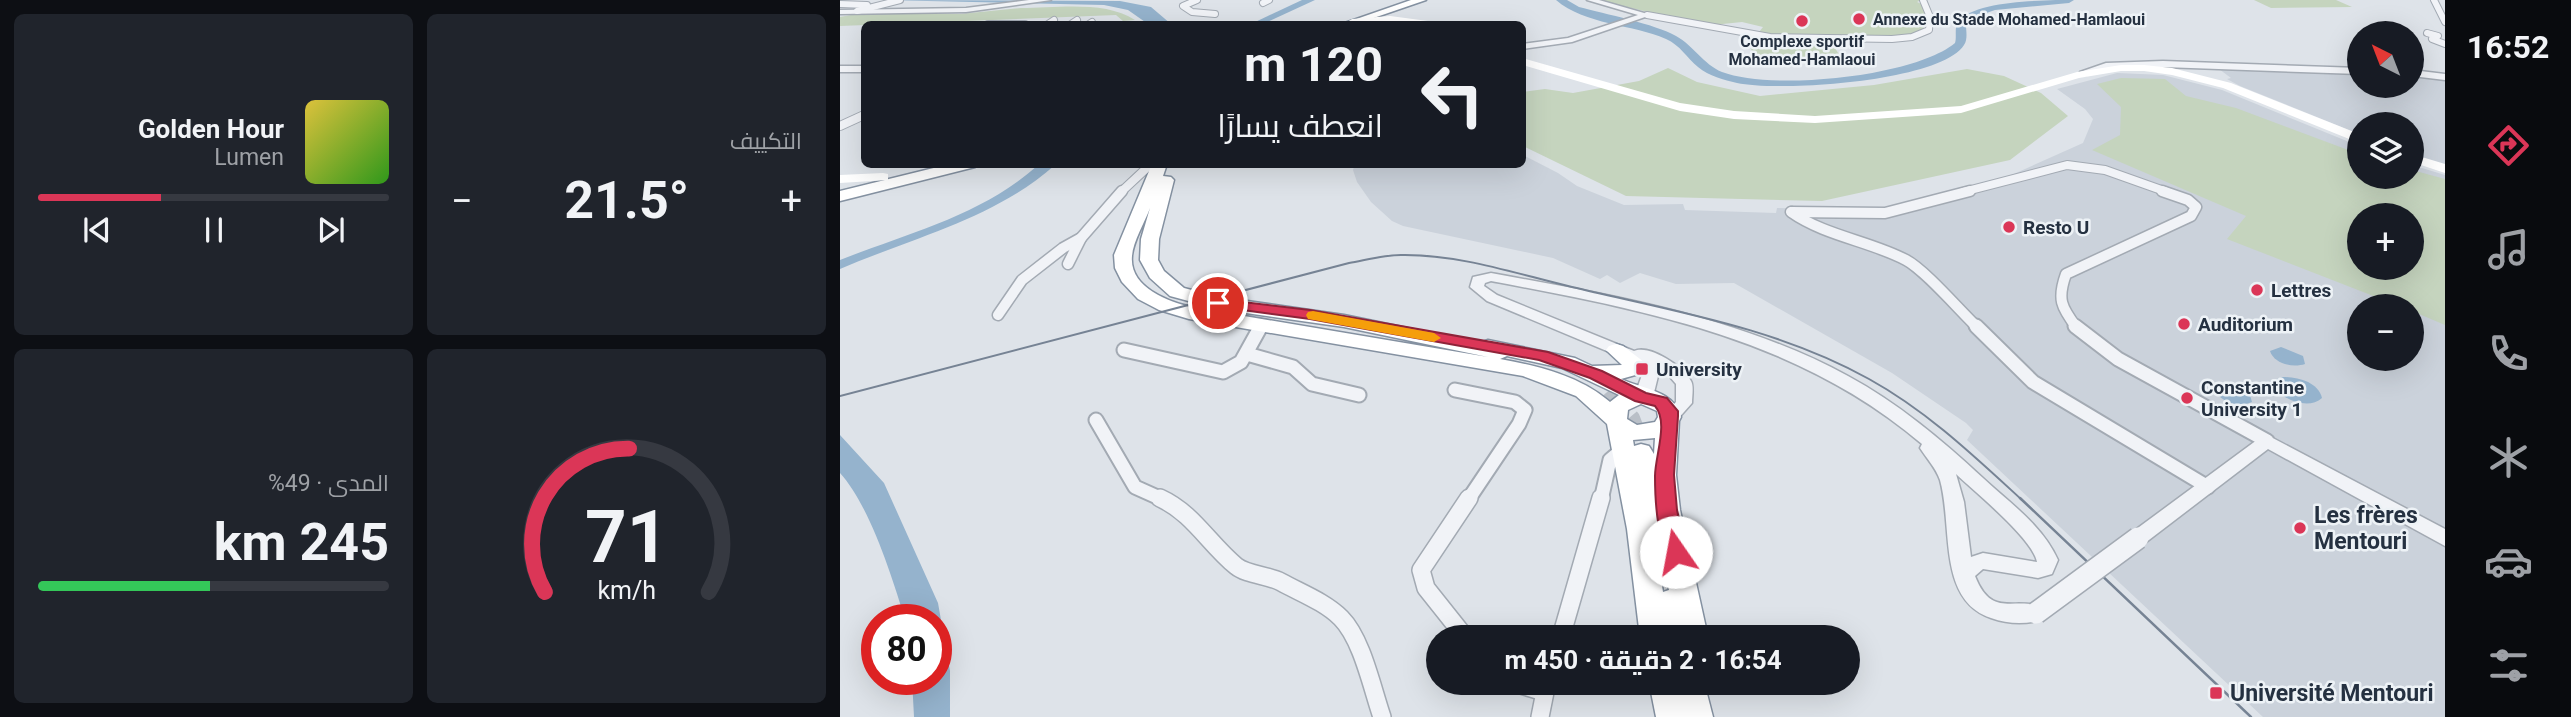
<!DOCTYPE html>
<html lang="ar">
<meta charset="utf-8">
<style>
body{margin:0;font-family:Roboto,Cairo,sans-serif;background:#20242c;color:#f1f3f6;direction:rtl;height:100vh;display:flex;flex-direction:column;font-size:26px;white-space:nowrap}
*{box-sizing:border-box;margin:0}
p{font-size:23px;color:#9ea1a6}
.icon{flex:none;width:38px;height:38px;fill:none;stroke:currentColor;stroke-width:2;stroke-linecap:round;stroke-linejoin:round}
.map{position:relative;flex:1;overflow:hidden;direction:ltr}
.drawer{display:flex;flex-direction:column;gap:14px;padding:14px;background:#0d0f14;width:840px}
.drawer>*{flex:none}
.guide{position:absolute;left:21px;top:21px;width:665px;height:147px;border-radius:10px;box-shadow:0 7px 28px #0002;direction:rtl;background:#171b24;color:#f1f3f6;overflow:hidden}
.needle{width:46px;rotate:318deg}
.tools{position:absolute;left:1507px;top:21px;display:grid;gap:14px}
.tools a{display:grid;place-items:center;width:77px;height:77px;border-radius:50%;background:#171b24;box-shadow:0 7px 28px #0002;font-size:35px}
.speed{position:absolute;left:21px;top:604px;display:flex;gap:14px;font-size:35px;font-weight:700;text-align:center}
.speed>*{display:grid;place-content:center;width:91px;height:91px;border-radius:50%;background:#171b24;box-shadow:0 7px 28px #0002;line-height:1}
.speed .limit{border:10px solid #d22;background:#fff;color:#111}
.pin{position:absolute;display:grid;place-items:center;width:60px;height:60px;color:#fff;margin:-30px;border:4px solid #fff;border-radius:50%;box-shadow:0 2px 7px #0007}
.me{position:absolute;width:77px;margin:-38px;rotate:348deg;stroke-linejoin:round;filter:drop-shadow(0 0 5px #0008)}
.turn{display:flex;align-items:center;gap:24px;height:147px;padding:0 28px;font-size:32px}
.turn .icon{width:91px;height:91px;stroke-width:2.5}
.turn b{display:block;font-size:49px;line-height:60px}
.big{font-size:52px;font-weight:700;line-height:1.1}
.drawer .card{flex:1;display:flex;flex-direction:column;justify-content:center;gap:10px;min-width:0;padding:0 24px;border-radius:10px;background:#20242c}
.drawer .dial{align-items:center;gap:0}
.dial svg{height:182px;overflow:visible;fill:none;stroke:#363941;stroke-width:7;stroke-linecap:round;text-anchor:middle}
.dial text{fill:#f1f3f6;stroke:none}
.song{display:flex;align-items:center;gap:21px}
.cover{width:84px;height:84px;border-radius:10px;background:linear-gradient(135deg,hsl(50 70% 55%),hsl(110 70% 35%))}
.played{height:7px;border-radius:4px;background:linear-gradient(90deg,#db3657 35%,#363941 35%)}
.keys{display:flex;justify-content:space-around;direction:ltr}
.heat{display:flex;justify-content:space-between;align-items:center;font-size:38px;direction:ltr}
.charge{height:10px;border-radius:5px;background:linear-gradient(90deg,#34c759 49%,#363941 0)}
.drawer .tiles{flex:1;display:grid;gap:14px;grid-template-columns:repeat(2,1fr)}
.trip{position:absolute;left:586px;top:625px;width:434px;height:70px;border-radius:35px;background:#171b24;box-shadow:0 7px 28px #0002;font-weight:700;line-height:70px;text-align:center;direction:rtl}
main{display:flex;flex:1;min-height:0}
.menu{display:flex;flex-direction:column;width:126px;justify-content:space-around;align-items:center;background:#090b0e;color:#9ea1a6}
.menu .icon{width:49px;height:49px}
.menu .selected{color:#db3657}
.menu b{font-size:32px;color:#f1f3f6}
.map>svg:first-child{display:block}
.built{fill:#cbd2db;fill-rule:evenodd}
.green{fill:#c5d4be;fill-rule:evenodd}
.water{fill:#95b3cd}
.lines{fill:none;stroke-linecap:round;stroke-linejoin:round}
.river{fill:#95b3cd;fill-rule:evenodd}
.trunk-tunnel{stroke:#b9bfc7;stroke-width:23;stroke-dasharray:23 11;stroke-linecap:butt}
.minor-far4-casing{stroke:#a3aab3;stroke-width:8}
.minor-far3-casing{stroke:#a3aab3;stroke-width:10}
.minor-far2-casing{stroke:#a3aab3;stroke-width:13}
.minor-far1-casing{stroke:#a3aab3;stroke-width:17}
.minor-casing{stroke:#a3aab3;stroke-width:20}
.tertiary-casing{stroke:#a3aab3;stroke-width:3}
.trunk-casing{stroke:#8491a1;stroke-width:3}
.minor-far4{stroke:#f1f3f7;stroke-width:6}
.minor-far3{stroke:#f1f3f7;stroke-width:8}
.minor-far2{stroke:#f1f3f7;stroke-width:10}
.minor-far1{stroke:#f1f3f7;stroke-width:13}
.minor{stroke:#f1f3f7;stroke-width:17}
.tertiary{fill:#f1f3f7;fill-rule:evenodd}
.secondary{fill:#fff;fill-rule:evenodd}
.trunk{fill:#fff;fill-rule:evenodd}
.tram-far1{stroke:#768394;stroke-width:2}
.tram{stroke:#768394;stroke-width:2.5}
.tertiary-bridge-casing{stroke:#a3aab3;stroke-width:24;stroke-linecap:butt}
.tertiary-bridge{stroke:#f1f3f7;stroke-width:21}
.route{fill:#db3657;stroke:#8e2339;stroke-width:2}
.slow{fill:#f59e0b}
.poi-dot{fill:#db3657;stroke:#edf2f6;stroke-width:2.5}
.labels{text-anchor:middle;stroke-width:5;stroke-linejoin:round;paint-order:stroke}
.far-poi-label{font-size:16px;font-weight:bold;fill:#253141;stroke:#edf2f6;text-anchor:start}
.poi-label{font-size:19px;font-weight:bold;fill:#253141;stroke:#edf2f6;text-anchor:start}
.near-poi-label{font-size:23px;font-weight:bold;fill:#253141;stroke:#edf2f6;text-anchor:start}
</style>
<main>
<nav class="menu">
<b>16:52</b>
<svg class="icon selected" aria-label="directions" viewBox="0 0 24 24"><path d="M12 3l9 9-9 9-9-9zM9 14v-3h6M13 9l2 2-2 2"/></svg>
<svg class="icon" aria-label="music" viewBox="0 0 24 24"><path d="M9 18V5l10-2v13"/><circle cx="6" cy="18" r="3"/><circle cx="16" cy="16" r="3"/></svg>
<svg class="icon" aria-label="phone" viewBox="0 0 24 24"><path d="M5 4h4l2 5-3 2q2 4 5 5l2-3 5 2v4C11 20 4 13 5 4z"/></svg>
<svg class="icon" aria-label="climate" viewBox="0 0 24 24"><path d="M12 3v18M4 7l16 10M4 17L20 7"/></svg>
<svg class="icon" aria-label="car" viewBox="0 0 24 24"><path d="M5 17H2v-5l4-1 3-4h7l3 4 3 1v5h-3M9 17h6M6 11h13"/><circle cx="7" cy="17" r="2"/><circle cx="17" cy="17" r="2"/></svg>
<svg class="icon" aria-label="filters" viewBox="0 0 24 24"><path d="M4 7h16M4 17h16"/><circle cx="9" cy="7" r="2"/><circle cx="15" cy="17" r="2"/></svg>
</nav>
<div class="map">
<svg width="1605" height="717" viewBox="0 0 1605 717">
<rect width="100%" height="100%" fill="#dee3e9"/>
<g class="built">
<path d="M1379 69 1519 74V86H1572V76L1605 80V167L1572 156V124H1519V134L1400 86 1387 79 1391 78Z"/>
<path d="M1277 73 1323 75 1382 90 1519 146V177H1572V165L1605 175V717H1423L1127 440 1133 430 1126 423 1052 373 894 283 836 284 800 273 780 283 767 275 760 279 713 258 563 226 552 221 531 202 517 182 513 170 515 164H682L683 155 718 173 737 186 784 205 843 204 845 210 936 213 937 208 1034 210 1158 181 1243 143 1253 119 1245 109 1217 89ZM1519 215H1572V268H1519ZM1519 306H1572V359H1519Z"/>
</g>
<g class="green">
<path d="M758 0H1081L1077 2 1086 6 1088 24 1083 25 1086 31 1059 38 922 35 919 32 923 27 902 22 873 25 814 16 808 12Z"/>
<path d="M1414 0H1496L1512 7 1431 8Z"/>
<path d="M181 8C216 8 265 0 295 20L283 21 276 15 0 26V17L22 13 120 14Z"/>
<path d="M993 45 1004 62 918 64 910 47Z"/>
<path d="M828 68 857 82 920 96 1034 85 1127 69 1164 76 1201 93 1228 116 1170 160 982 201 786 196 683 146 682 92 705 89 733 93 799 81Z"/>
<path d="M1281 78 1325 79 1346 96 1396 108 1519 154V177H1572V170L1605 179V325L1572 311V306H1559L1387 239 1406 216 1252 150 1280 135 1281 107 1257 84ZM1519 215H1572V268H1519Z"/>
</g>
<g class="water">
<path d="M42 0 280 1 311 7 331 24H308L288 10 264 5Z"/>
<path d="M199 164 215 165C156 218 72 238 0 269V260C68 233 144 215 199 164Z"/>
<path d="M1441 347 1463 356 1465 364C1453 368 1434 364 1430 351Z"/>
<path d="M1443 377C1458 377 1478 382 1482 398 1468 411 1440 399 1432 384L1434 380Z"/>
<path d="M1386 383 1409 392 1412 402C1398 408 1379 402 1374 388Z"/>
<path d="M0 435 44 483 98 603 110 671V717H74L72 679H96V620L65 619C52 577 30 506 0 473Z"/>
</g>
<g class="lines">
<g class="river">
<path d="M462 0H475L423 24H411Z"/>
<path d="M716 0H727L739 7C765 14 815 24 836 36 854 46 863 64 882 72 932 91 1074 77 1115 43 1117 37 1114 27 1118 22 1133 0 1207 0 1234 0L1229 3 1155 10 1132 18 1126 25C1126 31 1128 39 1124 45 1100 82 939 92 897 83 884 80 869 76 858 67 847 58 840 45 826 39 792 24 745 25 716 0Z"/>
</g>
<path class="trunk-tunnel" d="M766 393 789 420 801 452"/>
<g class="minor-far4-casing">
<g id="minor-far4">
<path d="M357 0 343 6 352 12 375 14"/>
<path d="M1594 0 1605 22"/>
<path d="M423 3 429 0"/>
<path d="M0 4 27 5"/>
<path d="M17 11 60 0"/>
<path d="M807 15 930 37 1052 39 1072 37 1089 30 1090 17 1083 0"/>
<path d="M148 24H185"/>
<path d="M208 24 214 20"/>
<path d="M231 24 237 20"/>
<path d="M249 24 252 22"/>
<path d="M1587 33 1598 36 1592 39 1605 44"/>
</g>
</g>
<g class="minor-far3-casing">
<g id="minor-far3">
<path d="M0 126 24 115"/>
<path d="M281 192 311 164"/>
<path d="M1123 192 1227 165 1265 170 1327 192"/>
</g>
</g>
<g class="minor-far2-casing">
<g id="minor-far2">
<path d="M951 212C985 236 1030 241 1066 260 1085 270 1120 311 1138 328"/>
<path d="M952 212 1045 213 1130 191"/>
<path d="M228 264 241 238"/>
<path d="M158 315 182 280 223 248 241 238 282 191"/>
<path d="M420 328 422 325"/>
<path d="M1237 328C1221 307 1217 299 1226 274L1351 216 1356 207 1348 200 1322 191"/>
</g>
</g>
<g class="minor-far1-casing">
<g id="minor-far1">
<path d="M1136 326 1193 382 1368 487"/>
<path d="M1235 326 1278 359 1427 441"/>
<path d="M284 350 383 372 401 362 421 326"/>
<path d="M407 354 453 367 472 384 519 395"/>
<path d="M615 390 675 402 685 410 679 424 628 500"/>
<path d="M256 420 295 487 324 500"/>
<path d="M761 500 770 460 783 449"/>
</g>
</g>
<g class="minor-casing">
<g id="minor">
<path d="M320 498C353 513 369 544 396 566 407 575 428 575 441 582 461 593 485 602 501 618 522 639 532 688 542 717"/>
<path d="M625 637 586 588 581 570 629 498"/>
<path d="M721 637 761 498"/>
<path d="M671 682 704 692"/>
<path d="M700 717 707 682"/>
</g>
</g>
<g class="tertiary-casing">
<g id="tertiary">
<path d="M189 0H211L126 12 0 14V10L126 8Z"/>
<path d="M747 0H759L811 15 732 42 682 49V44L728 38 798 15Z"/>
<path d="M1323 61 1519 68V74L1323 67 1266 69 1245 75 1240 72 1266 63Z"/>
<rect x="0" y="66" width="24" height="6"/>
<path d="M1572 70 1605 74V80L1572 76Z"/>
<path d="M651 273C771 295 900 317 1008 376 1058 403 1102 440 1143 478 1171 504 1202 525 1218 560L1212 574 1198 578 1143 569 1135 576C1152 619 1173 596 1204 607L1207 613 1204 619C1186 625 1168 624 1151 618 1097 600 1113 526 1100 480 1096 468 1087 459 1080 448L1082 444C957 338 808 311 651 281L645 283 644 286 657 295 794 351C809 344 843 366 851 381 854 386 852 396 852 403L836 421H824L821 417 836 402V384L823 369 815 366 819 372 812 401H800L797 389 803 372 798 364 647 301 630 287 633 277ZM1116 474C1135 492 1193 539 1197 562L1143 553 1131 557 1124 502Z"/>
<path d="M1427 435 1605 529V546L1428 449 1305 543 1298 546 1291 543 1288 538 1291 533 1421 437Z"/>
</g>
</g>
<g class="trunk-casing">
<g id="trunk">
<path d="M571 0H586L516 24H502Z"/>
<path d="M110 164H137L135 167 0 201V191Z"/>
<path d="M312 164H327L323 176 331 177 334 180 319 239 318 260 324 271 344 288 379 297 504 315 640 343 648 340 735 358 752 366 782 365 766 350 769 346 776 344 783 346 804 362 799 374 781 379C803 389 835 391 841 417L839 421 836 475 840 510 868 637H800L787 529 767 424 736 396 683 376 349 319 319 310 298 299 282 282 275 268 274 255ZM310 208 301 239 300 260 310 278 330 296 378 309 504 327 648 357 351 307C327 301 289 287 292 256 293 241 305 222 310 208ZM667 356 722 368 779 395 770 402C740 376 699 366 660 359ZM801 404 817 411 818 417 815 422 797 425 787 419 788 410ZM815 438 814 454 809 446 801 444 794 446 793 440ZM814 537H819L829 590 823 592Z"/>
<path d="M809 682H864L873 717H816Z"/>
</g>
</g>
<use href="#minor-far4" class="minor-far4"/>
<use href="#minor-far3" class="minor-far3"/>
<use href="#minor-far2" class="minor-far2"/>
<use href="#minor-far1" class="minor-far1"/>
<use href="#minor" class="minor"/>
<use href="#tertiary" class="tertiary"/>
<g class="secondary">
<path d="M550 16 588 21 593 24 550 22 510 24 507 22 512 19Z"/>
<path d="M682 58 840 103 894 111 975 116 1121 106 1237 72 1281 65H1304L1332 68 1391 83 1519 134V143L1383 88 1332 75 1304 71H1281L1239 78 1121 113 975 123 894 119 840 111 686 66 682 65Z"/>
<path d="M1572 154 1605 164V173L1572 162Z"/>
<path d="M43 173 48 174V180L0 183V175Z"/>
</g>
<use href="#trunk" class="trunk"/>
<path class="tram-far1" d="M0 396 509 263C526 260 544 255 561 255 619 254 677 274 732 287 833 311 938 328 1029 379 1087 411 1134 456 1182 500"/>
<path class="tram" d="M1180 498 1411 717"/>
<g class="tertiary-bridge-casing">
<path id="tertiary-bridge" d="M1196 613 1298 538"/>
</g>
<use href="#tertiary-bridge" class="tertiary-bridge"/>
</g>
<path class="route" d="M378 299 470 310 708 352 762 371 806 393 827 398 838 411V416L834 475 837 510 847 552 844 558 836 560 829 558C817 536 815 500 815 476 815 456 829 422 815 406L795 401 750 378 699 360 470 319 373 306 371 303Z"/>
<path class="slow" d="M473 311 594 333 601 338 594 342 468 319 466 315 468 312Z"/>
<g class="poi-dot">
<circle cx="1019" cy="19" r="7"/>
<circle cx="962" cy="21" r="7"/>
<circle cx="1169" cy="227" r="7"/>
<circle cx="1417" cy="290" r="7"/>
<circle cx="1344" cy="324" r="7"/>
<rect x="795" y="362" width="14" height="14" rx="3.5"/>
<circle cx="1347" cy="398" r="7"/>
<circle cx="1460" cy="528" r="7"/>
<rect x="1369" y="686" width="14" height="14" rx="3.5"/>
</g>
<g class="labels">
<g class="far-poi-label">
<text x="1033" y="25">Annexe du Stade Mohamed-Hamlaoui</text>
<text x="962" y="47" text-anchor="middle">Complexe sportif<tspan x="962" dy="18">Mohamed-Hamlaoui</tspan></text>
</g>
<g class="poi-label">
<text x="1183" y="234">Resto U</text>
<text x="1431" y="297">Lettres</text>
<text x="1358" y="331">Auditorium</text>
<text x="816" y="376">University</text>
<text x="1361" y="394">Constantine<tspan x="1361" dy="22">University 1</tspan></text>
</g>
<g class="near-poi-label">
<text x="1474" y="523">Les frères<tspan x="1474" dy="26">Mentouri</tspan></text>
<text x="1390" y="701">Université Mentouri</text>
</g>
</g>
</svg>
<div class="tools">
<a><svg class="needle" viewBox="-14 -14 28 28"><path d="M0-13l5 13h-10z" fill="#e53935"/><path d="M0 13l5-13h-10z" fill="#9ea1a6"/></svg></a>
<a><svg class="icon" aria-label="layers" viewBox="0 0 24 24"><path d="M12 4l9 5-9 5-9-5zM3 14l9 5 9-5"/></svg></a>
<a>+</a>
<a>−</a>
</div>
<div class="speed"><div class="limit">80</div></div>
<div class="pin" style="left:378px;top:303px;background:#d93025"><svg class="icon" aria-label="arrive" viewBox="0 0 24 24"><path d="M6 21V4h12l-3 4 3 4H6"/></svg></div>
<svg class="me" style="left:836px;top:552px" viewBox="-20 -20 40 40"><circle r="19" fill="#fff"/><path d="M0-13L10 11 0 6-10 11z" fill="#db3657"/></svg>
<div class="trip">16:54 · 2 دقيقة · 450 m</div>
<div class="guide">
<div class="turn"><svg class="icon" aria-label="left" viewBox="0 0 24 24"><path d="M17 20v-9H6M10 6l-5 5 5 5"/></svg><div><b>120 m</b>انعطف يسارًا</div></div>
</div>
</div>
<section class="drawer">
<div class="tiles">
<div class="card"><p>التكييف</p>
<div class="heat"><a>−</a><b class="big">21.5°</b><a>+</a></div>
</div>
<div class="card">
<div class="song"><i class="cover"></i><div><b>Golden Hour</b><p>Lumen</p></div></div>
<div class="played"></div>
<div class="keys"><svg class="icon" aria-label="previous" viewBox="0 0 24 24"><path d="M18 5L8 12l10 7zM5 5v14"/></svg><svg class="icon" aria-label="pause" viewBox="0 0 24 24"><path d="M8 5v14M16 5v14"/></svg><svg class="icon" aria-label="next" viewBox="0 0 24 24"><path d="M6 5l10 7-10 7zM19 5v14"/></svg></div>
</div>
<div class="card dial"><svg viewBox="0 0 100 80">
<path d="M14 69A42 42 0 1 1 86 69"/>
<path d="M14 69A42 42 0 0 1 51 6" stroke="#db3657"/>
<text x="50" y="56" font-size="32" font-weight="700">71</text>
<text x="50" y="72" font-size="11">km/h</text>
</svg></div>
<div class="card"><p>المدى · 49%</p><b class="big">245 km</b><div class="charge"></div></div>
</div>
</section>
</main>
